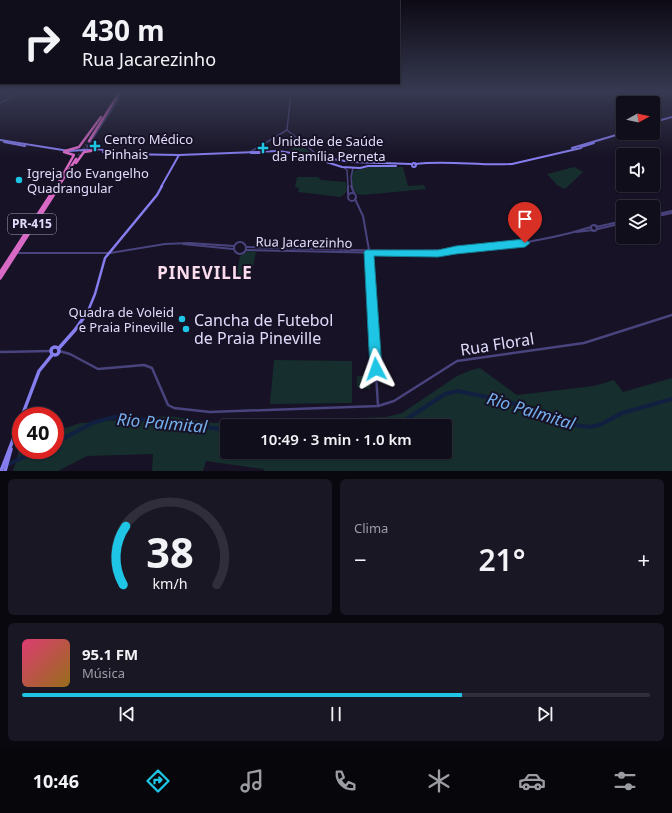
<!DOCTYPE html>
<html lang="pt">
<meta charset="utf-8">
<style>
body{margin:0;font-family:"Noto Sans",sans-serif;background:#1a1725;color:#f1f3f6;height:100vh;display:flex;flex-direction:column;font-size:15px;white-space:nowrap}
*{box-sizing:border-box;margin:0}
p{font-size:13px;color:#9c9ca3}
.icon{flex:none;width:22px;height:22px;fill:none;stroke:currentColor;stroke-width:2;stroke-linecap:round;stroke-linejoin:round}
.map{position:relative;height:471px;overflow:hidden}
.sheet{display:flex;flex-direction:column;gap:8px;padding:8px;background:#09080f;flex:1}
.sheet>*{flex:none}
.guide{position:absolute;left:0px;top:0px;width:400px;height:84px;box-shadow:0 1px 3px #0004,0 0 0 1px #302e3b;background:#110e1c;color:#f1f3f6;overflow:hidden}
.needle{width:26px;rotate:82deg}
.tools{position:absolute;left:616px;top:96px;display:grid;gap:8px}
.tools a{display:grid;place-items:center;width:44px;height:44px;border-radius:4px;background:#110e1c;box-shadow:0 1px 3px #0004,0 0 0 1px #302e3b;font-size:20px}
.speed{position:absolute;left:12px;top:407px;display:flex;gap:8px;font-size:20px;font-weight:700;text-align:center}
.speed>*{display:grid;place-content:center;width:52px;height:52px;border-radius:50%;background:#110e1c;box-shadow:0 1px 3px #0004,0 0 0 1px #302e3b;line-height:1}
.speed .limit{border:6px solid #d22;background:#fff;color:#111}
.pin{position:absolute;display:grid;place-items:center;width:34px;height:34px;color:#fff;margin:-41px -17px;border-radius:50% 50% 50% 0;rotate:-45deg;box-shadow:0 0 4px #0007}
.pin .icon{rotate:45deg}
.me{position:absolute;width:44px;margin:-22px;rotate:356deg;stroke-linejoin:round;filter:drop-shadow(0 0 3px #0008)}
.turn{display:flex;align-items:center;gap:14px;height:84px;padding:0 16px;font-size:18px}
.turn .icon{width:52px;height:52px;stroke-width:2.5}
.turn b{display:block;font-size:28px;line-height:34px}
.big{font-size:30px;font-weight:600;line-height:1.1}
.sheet .card{flex:1;display:flex;flex-direction:column;justify-content:center;gap:6px;min-width:0;padding:0 14px;border-radius:6px;background:#1a1725}
.sheet .dial{align-items:center;gap:0}
.dial svg{height:104px;overflow:visible;fill:none;stroke:#302e3b;stroke-width:7;stroke-linecap:round;text-anchor:middle}
.dial text{fill:#f1f3f6;stroke:none}
.song{display:flex;align-items:center;gap:12px}
.cover{width:48px;height:48px;border-radius:6px;background:linear-gradient(135deg,hsl(340 70% 55%),hsl(40 70% 35%))}
.played{height:4px;border-radius:2px;background:linear-gradient(90deg,#1ec5e4 70%,#302e3b 70%)}
.keys{display:flex;justify-content:space-around;direction:ltr}
.heat{display:flex;justify-content:space-between;align-items:center;font-size:22px;direction:ltr}
.sheet .tiles{flex:1;display:grid;gap:8px;grid-template-columns:1fr 1fr}
.card:last-child{grid-column:span 2}
.trip{position:absolute;left:220px;top:419px;width:232px;height:40px;border-radius:4px;background:#110e1c;box-shadow:0 1px 3px #0004,0 0 0 1px #302e3b;font-weight:600;line-height:40px;text-align:center}
.tab-bar{display:flex;height:64px;justify-content:space-around;align-items:center;background:#07060b;color:#9c9ca3}
.tab-bar .icon{width:28px;height:28px}
.tab-bar .selected{color:#1ec5e4}
.tab-bar b{font-size:18px;color:#f1f3f6}
.map>svg:first-child{display:block}
.green{fill:#162e2e;fill-rule:evenodd}
.lines{fill:none;stroke-linecap:round;stroke-linejoin:round}
.river{stroke:#111f40;stroke-width:4}
.trunk-tunnel{stroke:#353045;stroke-width:2.5;stroke-dasharray:2.5 1.5;stroke-linecap:butt}
.tertiary-far2{stroke:#49437e;stroke-width:1.5}
.tertiary-far1{stroke:#49437e;stroke-width:2}
.tertiary{stroke:#49437e;stroke-width:2.5}
.secondary-far2{stroke:#867def;stroke-width:2}
.secondary-far1{stroke:#867def;stroke-width:2.5}
.secondary{stroke:#867def;stroke-width:3.5}
.trunk-far1{stroke:#d86ac6;stroke-width:2.5}
.trunk{stroke:#d86ac6;stroke-width:3.5}
.route{fill:#1ec5e4;stroke:#148094}
.poi-dot{fill:#1ec5e4;stroke:#171225;stroke-width:1.5}
.labels{text-anchor:middle;stroke-width:4;stroke-linejoin:round;paint-order:stroke}
.shield{fill:#171225;stroke:#a49fbb;stroke-width:1}
.shield-label{font-size:12px;font-weight:bold;fill:#e0dbfb}
.poi-label{font-size:13px;fill:#e0dbfb;stroke:#171225;text-anchor:start}
.street-label{font-size:13px;fill:#e0dbfb;stroke:#171225}
.near-poi-label{font-size:16px;fill:#e0dbfb;stroke:#171225;text-anchor:start}
.near-street-label{font-size:16px;fill:#e0dbfb;stroke:#171225}
.district-label{font-size:17px;font-weight:bold;letter-spacing:1px;fill:#fbddee;stroke:#171225}
.near-water-label{font-size:17px;font-style:italic;fill:#75afee;stroke:#171225}
</style>
<div class="map">
<svg width="672" height="471" viewBox="0 0 672 471">
<rect width="100%" height="100%" fill="#171225"/>
<g class="green">
<path d="M293 138 311 153V154L291 151Z"/>
<path d="M370 167H403L408 186 424 185 426 189 363 195 357 194 352 189V171Z"/>
<path d="M574 167 583 172 565 189 557 185 547 174Z"/>
<path d="M297 177H318L321 180 346 182 347 191 341 197 298 192 299 188 295 187Z"/>
<path d="M248 251 256 252 251 277 249 279 236 278 240 256Z"/>
<path d="M274 360 352 361V403L270 404Z"/>
<path d="M480 368 517 395 594 386 614 380 623 392 672 378V471H265L263 469 206 461 203 471H152L153 454 87 456 58 471H13L21 445V450H55V432L80 423 169 416 214 423 261 419 302 420 386 417 402 413 457 376 471 370ZM227 426H445V452H227Z"/>
<path d="M357 376H369L370 389 357 387Z"/>
</g>
<g class="lines">
<g class="river">
<path d="M396 426 445 394 458 391 505 401 543 413 566 424 590 427 602 424 622 413 672 399"/>
<path d="M55 443 92 423 114 417 161 421 227 430"/>
<path d="M0 468 39 450"/>
</g>
<path class="trunk-tunnel" d="M76 159 89 141"/>
<g class="tertiary-far2">
<path d="M0 103 21 92"/>
<path d="M287 130 320 157"/>
<path d="M287 130 291 92"/>
<path d="M95 148 87 147 122 94 120 93"/>
<path d="M250 152 287 130"/>
<path d="M343 167 347 170 348 187"/>
<path d="M352 187 351 177 353 168"/>
</g>
<g class="tertiary-far1">
<path d="M348 186V194"/>
<path d="M351 186 354 193"/>
<circle cx="352" cy="197" r="4"/>
<path d="M355 199 363 216 369 250 373 311"/>
<path d="M653 215 672 211"/>
<path d="M653 217 672 213"/>
<circle cx="594" cy="228" r="3"/>
<path d="M596 227 623 221"/>
<path d="M598 229 623 223"/>
<path d="M576 232 593 230"/>
<circle cx="240" cy="248" r="6"/>
<path d="M183 244 233 249"/>
<path d="M247 247C361 249 480 262 591 227"/>
<path d="M246 250 438 254 451 251"/>
<path d="M16 253H110L165 244 189 243 234 246"/>
</g>
<g class="tertiary">
<path d="M372 310 378 406"/>
<path d="M59 351 70 354 98 369 144 365 152 368 168 405 174 408 210 412 378 406 394 401 457 361 584 343 672 315"/>
<path d="M0 352 51 351"/>
</g>
<g class="secondary-far2">
<path d="M654 122 672 117"/>
<path d="M621 135 628 133"/>
<path d="M0 140 69 151 98 149 122 154 179 155 278 151 352 162 411 164"/>
<path d="M4 142 25 146"/>
<path d="M581 147 594 143"/>
<path d="M572 148 623 133"/>
<path d="M103 152 116 154"/>
<path d="M251 153H260"/>
<path d="M311 157 342 167 360 168 368 166H396"/>
<circle cx="414" cy="165" r="2"/>
<path d="M415 164C447 160 480 166 512 164H509"/>
<path d="M512 164 581 148"/>
<path d="M161 187 179 155"/>
</g>
<path class="secondary-far1" d="M88 311 95 294 105 258 157 195 162 186"/>
<g class="secondary">
<circle cx="55" cy="351" r="4"/>
<path d="M59 348 75 330 89 310"/>
<path d="M22 416 39 371 52 355"/>
<path d="M1 471 21 419"/>
<path d="M5 471 11 449"/>
</g>
<g class="trunk-far1">
<path d="M89 141 120 92"/>
<path d="M65 151 79 147 101 117"/>
<path d="M76 163 84 152 97 150"/>
<path d="M56 187 74 155 64 152"/>
<path d="M58 187 76 159"/>
</g>
<g class="trunk">
<path d="M0 273 56 187"/>
<path d="M0 278 59 186"/>
</g>
</g>
<linearGradient id="sky" x2="0" y2="1"><stop stop-color="#0d0a14"/><stop offset="0.58" stop-color="#363951"/><stop offset="1" stop-color="#363951" stop-opacity="0"/></linearGradient>
<rect width="672" height="158" fill="url(#sky)"/>
<path class="route" d="M525 239 530 243 525 247 456 254 438 257 374 256 382 369 380 373 376 374 372 373 370 369 364 252 366 250H438L456 246Z"/>
<g class="poi-dot">
<path d="M93 140h4v4h4v4h-4v4h-4v-4h-4v-4h4z"/>
<path d="M261 142h4v4h4v4h-4v4h-4v-4h-4v-4h4z"/>
<circle cx="19" cy="180" r="4"/>
<circle cx="182" cy="319" r="4"/>
<circle cx="186" cy="329" r="4"/>
</g>
<g class="labels">
<rect class="shield" x="8" y="214" width="48" height="20" rx="3"/>
<g class="shield-label">
<text x="32" y="228">PR-415</text>
</g>
<g class="poi-label">
<text x="104" y="144">Centro Médico<tspan x="104" dy="15">Pinhais</tspan></text>
<text x="272" y="146">Unidade de Saúde<tspan x="272" dy="15">da Família Perneta</tspan></text>
<text x="27" y="178">Igreja do Evangelho<tspan x="27" dy="15">Quadrangular</tspan></text>
<text x="174" y="317" text-anchor="end">Quadra de Voleid<tspan x="174" dy="15">e Praia Pineville</tspan></text>
</g>
<g class="street-label">
<text transform="translate(304 242) rotate(1)" y="5">Rua Jacarezinho</text>
</g>
<g class="near-poi-label">
<text x="194" y="326">Cancha de Futebol<tspan x="194" dy="18">de Praia Pineville</tspan></text>
</g>
<g class="near-street-label">
<text transform="translate(497 344) rotate(-9)" y="6">Rua Floral</text>
</g>
<g class="district-label">
<text x="205" y="279">PINEVILLE</text>
</g>
<g class="near-water-label">
<text transform="translate(531 411) rotate(17)" y="6">Rio Palmital</text>
<text transform="translate(162 423) rotate(5)" y="6">Rio Palmital</text>
</g>
</g>
</svg>
<div class="tools">
<a><svg class="needle" viewBox="-14 -14 28 28"><path d="M0-13l5 13h-10z" fill="#e53935"/><path d="M0 13l5-13h-10z" fill="#9c9ca3"/></svg></a>
<a><svg class="icon" aria-label="sound" viewBox="0 0 24 24"><path d="M4 9h4l5-4v14l-5-4H4zM17 9q2 3 0 6"/></svg></a>
<a><svg class="icon" aria-label="layers" viewBox="0 0 24 24"><path d="M12 4l9 5-9 5-9-5zM3 14l9 5 9-5"/></svg></a>
</div>
<div class="speed"><div class="limit">40</div></div>
<div class="pin" style="left:525px;top:243px;background:#d93025"><svg class="icon" aria-label="arrive" viewBox="0 0 24 24"><path d="M6 21V4h12l-3 4 3 4H6"/></svg></div>
<svg class="me" style="left:376px;top:369px" viewBox="-20 -20 40 40"><path d="M0-17L14 15 0 8-14 15z" fill="#1ec5e4" stroke="#fff" stroke-width="4"/></svg>
<div class="trip">10:49 · 3 min · 1.0 km</div>
<div class="guide">
<div class="turn"><svg class="icon" aria-label="right" viewBox="0 0 24 24"><path d="M7 20v-9h11M14 6l5 5-5 5"/></svg><div><b>430 m</b>Rua Jacarezinho</div></div>
</div>
</div>
<section class="sheet">
<div class="tiles">
<div class="card dial"><svg viewBox="0 0 100 80">
<path d="M14 69A42 42 0 1 1 86 69"/>
<path d="M14 69A42 42 0 0 1 16 24" stroke="#1ec5e4"/>
<text x="50" y="56" font-size="32" font-weight="700">38</text>
<text x="50" y="72" font-size="11">km/h</text>
</svg></div>
<div class="card"><p>Clima</p>
<div class="heat"><a>−</a><b class="big">21°</b><a>+</a></div>
</div>
<div class="card">
<div class="song"><i class="cover"></i><div><b>95.1 FM</b><p>Música</p></div></div>
<div class="played"></div>
<div class="keys"><svg class="icon" aria-label="previous" viewBox="0 0 24 24"><path d="M18 5L8 12l10 7zM5 5v14"/></svg><svg class="icon" aria-label="pause" viewBox="0 0 24 24"><path d="M8 5v14M16 5v14"/></svg><svg class="icon" aria-label="next" viewBox="0 0 24 24"><path d="M6 5l10 7-10 7zM19 5v14"/></svg></div>
</div>
</div>
</section>
<nav class="tab-bar">
<b>10:46</b>
<svg class="icon selected" aria-label="directions" viewBox="0 0 24 24"><path d="M12 3l9 9-9 9-9-9zM9 14v-3h6M13 9l2 2-2 2"/></svg>
<svg class="icon" aria-label="music" viewBox="0 0 24 24"><path d="M9 18V5l10-2v13"/><circle cx="6" cy="18" r="3"/><circle cx="16" cy="16" r="3"/></svg>
<svg class="icon" aria-label="phone" viewBox="0 0 24 24"><path d="M5 4h4l2 5-3 2q2 4 5 5l2-3 5 2v4C11 20 4 13 5 4z"/></svg>
<svg class="icon" aria-label="climate" viewBox="0 0 24 24"><path d="M12 3v18M4 7l16 10M4 17L20 7"/></svg>
<svg class="icon" aria-label="car" viewBox="0 0 24 24"><path d="M5 17H2v-5l4-1 3-4h7l3 4 3 1v5h-3M9 17h6M6 11h13"/><circle cx="7" cy="17" r="2"/><circle cx="17" cy="17" r="2"/></svg>
<svg class="icon" aria-label="filters" viewBox="0 0 24 24"><path d="M4 7h16M4 17h16"/><circle cx="9" cy="7" r="2"/><circle cx="15" cy="17" r="2"/></svg>
</nav>
